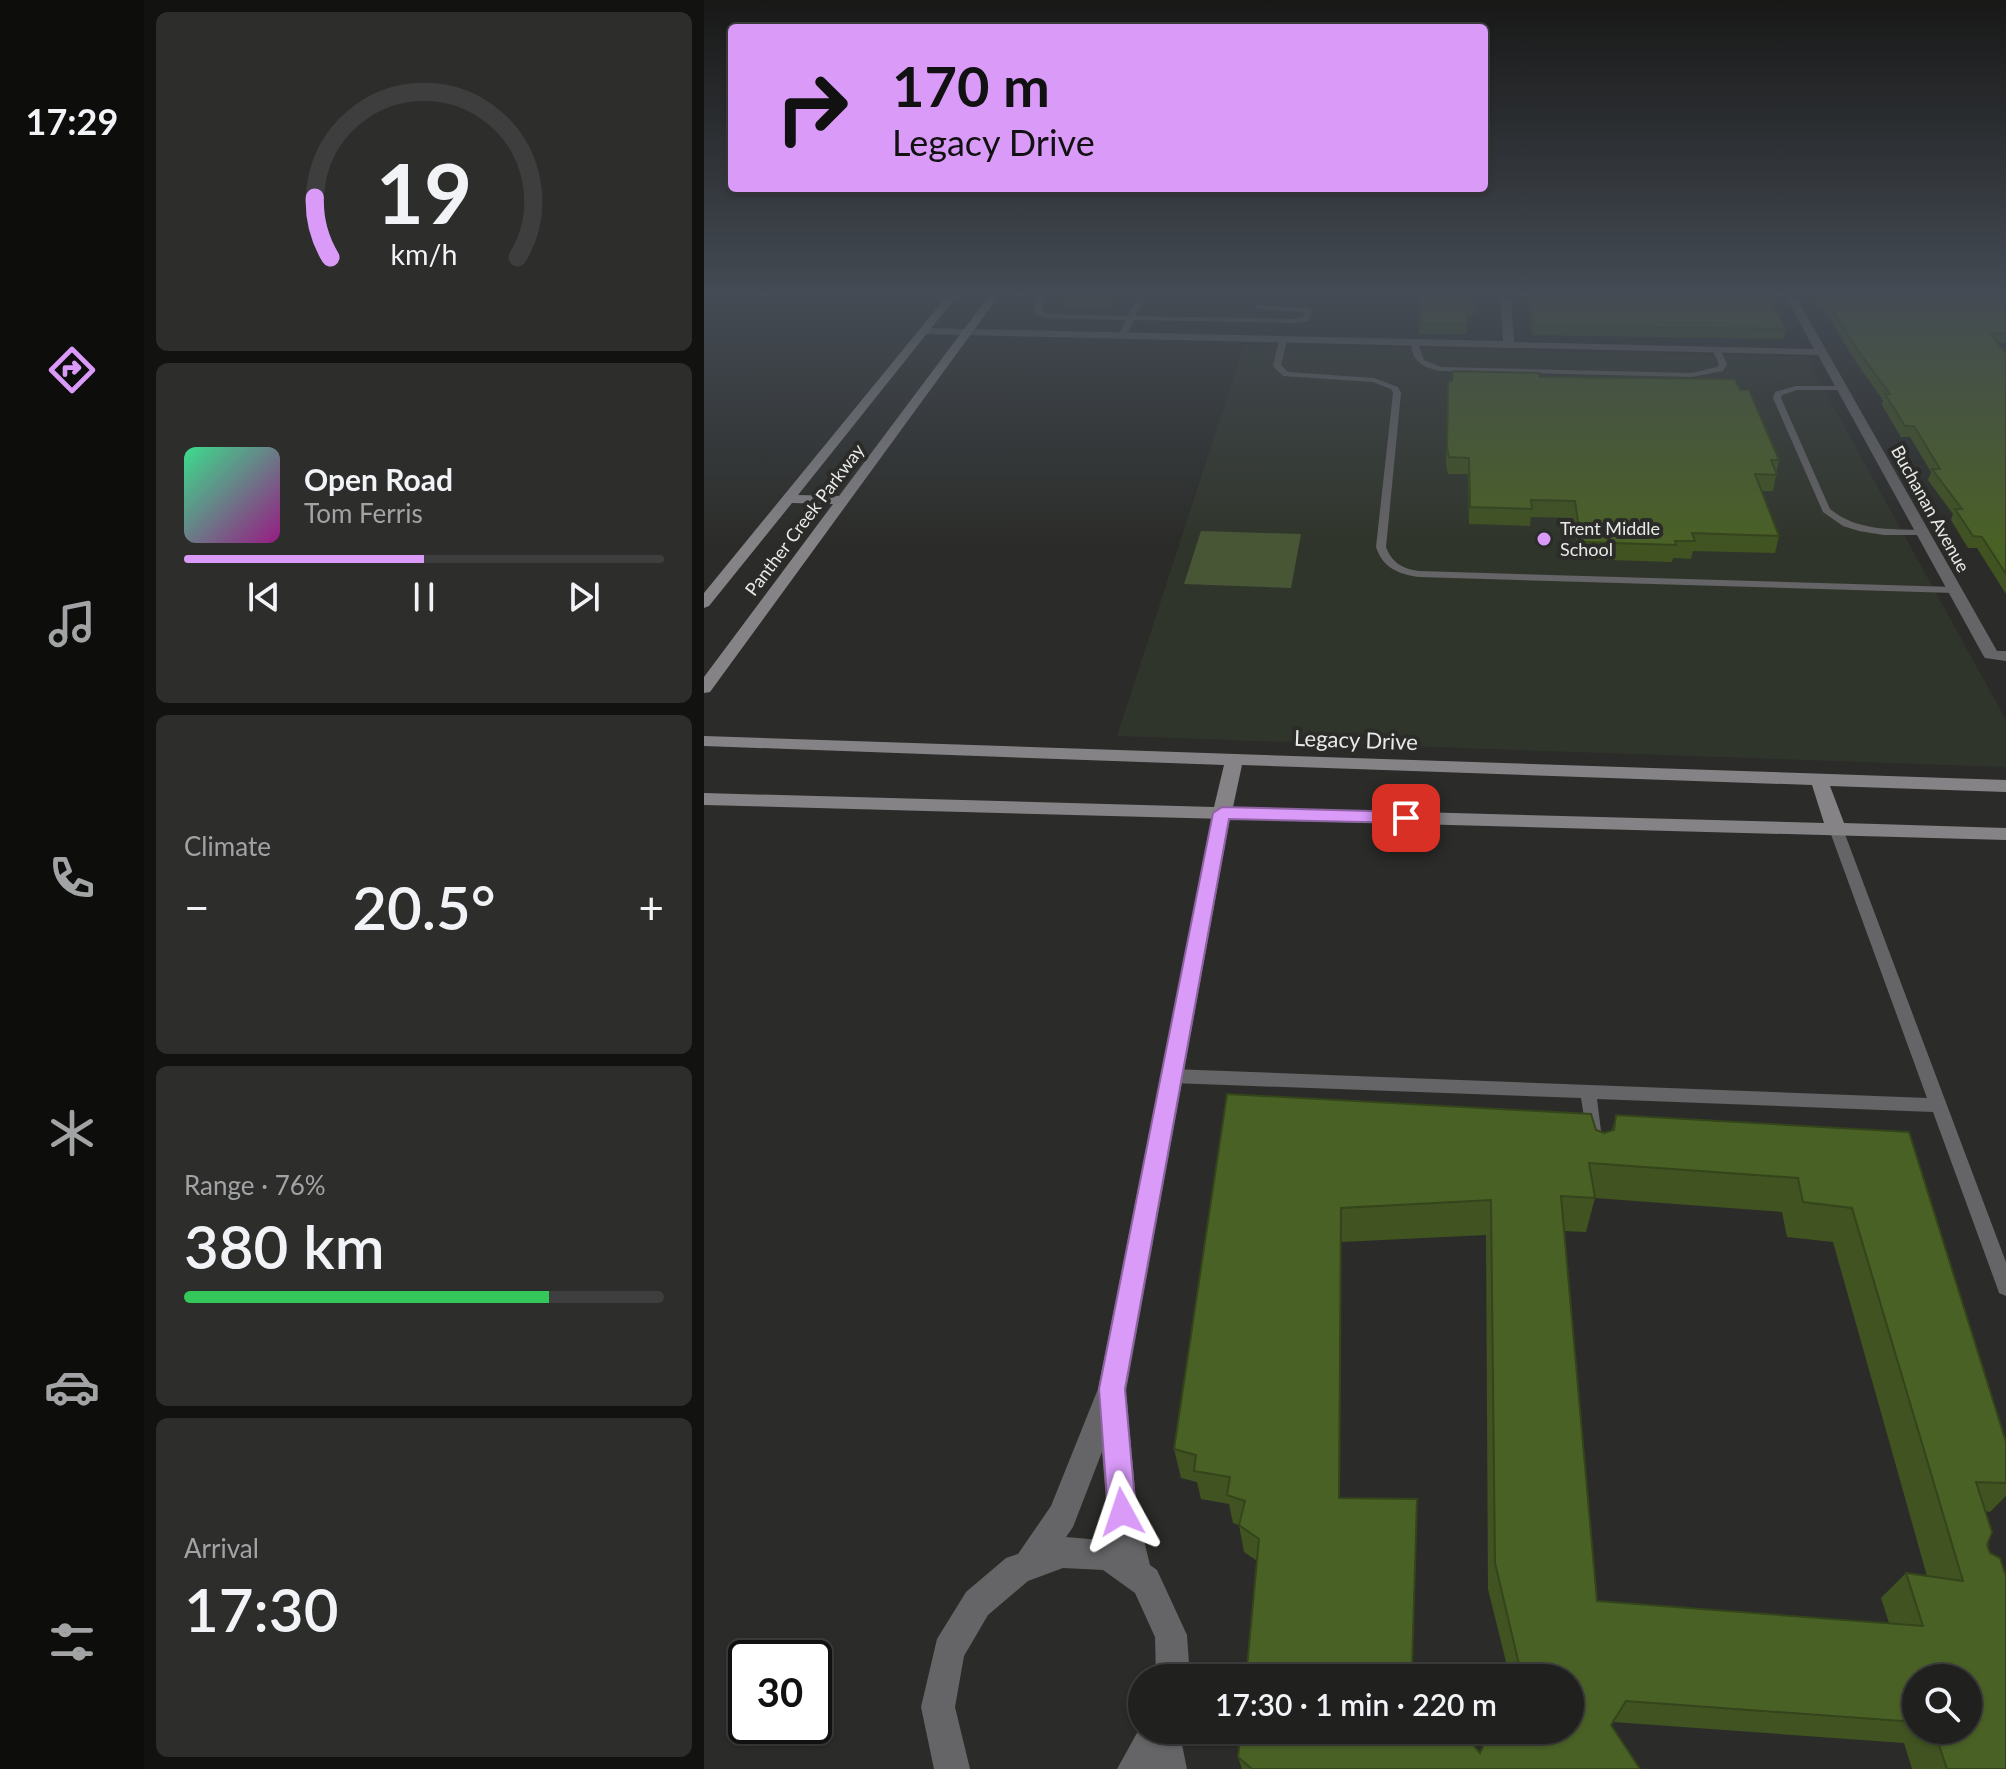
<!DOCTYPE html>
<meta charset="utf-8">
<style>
body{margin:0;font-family:Lato,sans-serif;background:#2d2e2c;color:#f1f3f6;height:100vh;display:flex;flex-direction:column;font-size:30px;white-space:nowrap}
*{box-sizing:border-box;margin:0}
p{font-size:26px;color:#a2a3a4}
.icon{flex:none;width:44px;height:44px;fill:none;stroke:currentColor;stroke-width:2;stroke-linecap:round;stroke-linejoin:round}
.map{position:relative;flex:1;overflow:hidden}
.sheet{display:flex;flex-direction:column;gap:12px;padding:12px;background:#121211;width:560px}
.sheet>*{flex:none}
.hud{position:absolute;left:24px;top:24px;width:760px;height:168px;border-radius:8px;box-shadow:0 2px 6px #0004,0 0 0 2px #3d3e3d;background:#d99af8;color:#111;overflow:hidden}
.buttons{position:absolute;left:1198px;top:1664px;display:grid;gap:16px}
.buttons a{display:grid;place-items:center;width:80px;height:80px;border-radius:50%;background:#20211f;box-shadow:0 2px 6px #0004,0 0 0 2px #3d3e3d;font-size:40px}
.speed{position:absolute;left:24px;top:1640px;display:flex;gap:16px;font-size:40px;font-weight:700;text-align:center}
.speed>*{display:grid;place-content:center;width:104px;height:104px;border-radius:50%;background:#20211f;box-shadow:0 2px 6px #0004,0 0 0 2px #3d3e3d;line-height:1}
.speed .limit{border:4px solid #111;border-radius:12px;background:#fff;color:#111}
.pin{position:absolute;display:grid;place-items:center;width:68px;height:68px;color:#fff;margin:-34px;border-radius:16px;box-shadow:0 4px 12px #0006}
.me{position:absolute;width:88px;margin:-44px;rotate:355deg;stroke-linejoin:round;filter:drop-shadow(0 0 6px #0008)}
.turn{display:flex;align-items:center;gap:28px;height:168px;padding:0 32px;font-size:36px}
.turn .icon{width:104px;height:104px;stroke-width:2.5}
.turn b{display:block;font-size:56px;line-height:68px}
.big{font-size:60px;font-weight:600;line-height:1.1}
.sheet .tile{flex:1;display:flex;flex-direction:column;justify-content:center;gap:12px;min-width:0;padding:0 28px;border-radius:12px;background:#2d2e2c}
.sheet .dial{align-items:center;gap:0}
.dial svg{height:208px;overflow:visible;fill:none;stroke:#3d3e3d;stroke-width:7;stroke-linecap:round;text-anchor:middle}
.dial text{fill:#f1f3f6;stroke:none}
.song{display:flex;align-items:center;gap:24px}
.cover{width:96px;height:96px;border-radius:12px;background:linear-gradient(135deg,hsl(150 70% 55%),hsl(310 70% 35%))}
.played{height:8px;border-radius:4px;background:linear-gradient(90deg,#d99af8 50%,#3d3e3d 50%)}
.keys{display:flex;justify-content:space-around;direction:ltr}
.heat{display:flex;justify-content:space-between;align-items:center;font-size:44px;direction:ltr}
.charge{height:12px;border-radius:6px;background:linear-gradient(90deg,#34c759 76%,#3d3e3d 0)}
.trip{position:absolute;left:424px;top:1664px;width:456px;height:80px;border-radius:40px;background:#20211f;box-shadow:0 2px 6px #0004,0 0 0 2px #3d3e3d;font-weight:600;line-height:80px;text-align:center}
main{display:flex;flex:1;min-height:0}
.tabs{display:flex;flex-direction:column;width:144px;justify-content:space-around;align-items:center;background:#0d0d0c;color:#a2a3a4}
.tabs .icon{width:56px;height:56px}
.tabs .on{color:#d99af8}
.tabs b{font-size:36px;color:#f1f3f6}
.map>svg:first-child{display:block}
.built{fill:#30352b}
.green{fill:#485635}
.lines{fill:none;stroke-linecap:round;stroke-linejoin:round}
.lane{fill:#656466;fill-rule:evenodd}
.street{fill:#656466;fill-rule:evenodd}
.secondary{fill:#858386;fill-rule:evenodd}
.wall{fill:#405321;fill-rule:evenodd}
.shaded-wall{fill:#34441b}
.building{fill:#4a6126;stroke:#34441b;stroke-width:2;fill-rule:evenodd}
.route{fill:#d99af8;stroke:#8d64a1;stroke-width:2}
.poi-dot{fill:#d99af8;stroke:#2b2c29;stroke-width:3}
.labels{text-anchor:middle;stroke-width:8;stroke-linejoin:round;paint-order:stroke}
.far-street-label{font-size:18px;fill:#e8eae7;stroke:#2b2c29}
.far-poi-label{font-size:18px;fill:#e8eae7;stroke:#2b2c29;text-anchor:start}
.street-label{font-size:22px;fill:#e8eae7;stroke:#2b2c29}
</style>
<main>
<nav class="tabs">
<b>17:29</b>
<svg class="icon on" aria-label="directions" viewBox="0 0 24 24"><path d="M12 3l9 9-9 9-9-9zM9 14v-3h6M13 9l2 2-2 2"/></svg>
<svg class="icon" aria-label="music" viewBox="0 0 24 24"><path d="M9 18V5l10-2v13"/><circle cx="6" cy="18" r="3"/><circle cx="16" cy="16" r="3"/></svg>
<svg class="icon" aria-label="phone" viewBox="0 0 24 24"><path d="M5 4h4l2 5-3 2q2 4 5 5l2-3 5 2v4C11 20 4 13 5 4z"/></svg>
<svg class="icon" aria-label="climate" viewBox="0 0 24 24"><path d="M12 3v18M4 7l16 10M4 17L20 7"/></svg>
<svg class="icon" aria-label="car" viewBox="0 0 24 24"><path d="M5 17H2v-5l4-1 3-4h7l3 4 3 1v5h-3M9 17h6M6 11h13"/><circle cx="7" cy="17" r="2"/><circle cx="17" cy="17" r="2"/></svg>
<svg class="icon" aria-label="filters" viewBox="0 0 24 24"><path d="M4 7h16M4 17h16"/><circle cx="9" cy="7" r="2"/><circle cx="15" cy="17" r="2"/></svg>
</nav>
<section class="sheet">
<div class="tile dial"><svg viewBox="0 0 100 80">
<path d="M14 69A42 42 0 1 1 86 69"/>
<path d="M14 69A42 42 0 0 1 8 46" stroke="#d99af8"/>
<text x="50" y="56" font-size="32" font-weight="700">19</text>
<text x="50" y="72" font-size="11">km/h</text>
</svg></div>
<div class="tile">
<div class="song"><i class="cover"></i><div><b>Open Road</b><p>Tom Ferris</p></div></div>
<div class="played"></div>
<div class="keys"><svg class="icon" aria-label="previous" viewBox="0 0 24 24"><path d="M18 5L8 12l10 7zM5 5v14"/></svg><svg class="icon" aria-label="pause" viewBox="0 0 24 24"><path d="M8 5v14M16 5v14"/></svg><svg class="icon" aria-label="next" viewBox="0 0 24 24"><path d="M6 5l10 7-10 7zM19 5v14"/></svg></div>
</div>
<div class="tile"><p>Climate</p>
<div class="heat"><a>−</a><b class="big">20.5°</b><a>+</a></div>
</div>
<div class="tile"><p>Range · 76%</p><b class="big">380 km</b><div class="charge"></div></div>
<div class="tile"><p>Arrival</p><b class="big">17:30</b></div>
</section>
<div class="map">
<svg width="1302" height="1769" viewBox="0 0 1302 1769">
<rect width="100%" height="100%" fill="#2b2c29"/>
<path class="built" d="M540 345 1102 357 1302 720V767L413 736Z"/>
<path class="green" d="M497 531 597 534 587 588 480 584Z"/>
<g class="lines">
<g class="lane">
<path d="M336 297H343L337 309 345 314 424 316 433 297H440L432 316 592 319 599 317 600 312 553 309 549 307 553 305 604 308 608 310 605 321 592 323 430 320 422 336 418 338 414 336 422 320 341 318 332 315 329 309Z"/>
<path d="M579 338 583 340 577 365 584 372 670 378 694 387 697 393 682 547C688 563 699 569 715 571L1250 587 1255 590 1250 593 715 577C694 574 679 568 672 547L689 393 687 389 669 382 579 376 569 366 575 340Z"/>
<path d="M707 341 714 343 720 360 737 367 988 373 1013 367 1015 364 1008 349 1012 347 1016 349 1023 364 1019 371 988 377 737 371C719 368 707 361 707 341Z"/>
<path d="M1092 386H1138L1142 388 1138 390H1093L1078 395 1077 398 1126 509C1153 531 1186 529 1219 530L1224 533 1222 535H1180L1155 531 1139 526 1119 512 1069 398 1071 392Z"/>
<path d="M1132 825 1139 829 1302 1262V1296L1295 1293 1293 1287 1229 1112 893 1099 897 1131 895 1136 889 1138 883 1136 877 1098 468 1083 462 1081 460 1076 462 1071 468 1069 1223 1098 1125 829Z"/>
</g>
<g class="street">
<path d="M797 297H807L810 342 1110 349 1082 297H1092L1293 651H1302V661L1281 658 1279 655 1114 355 219 334 214 331 219 328 799 341Z"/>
<path d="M518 807 527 813 422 1391 433 1512 446 1565 453 1570 483 1635 486 1678H452L451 1637 431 1593 399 1570 359 1568 324 1581 284 1615 260 1656 251 1707 266 1769H230L217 1707 233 1639 262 1592 302 1558 314 1554 347 1506 394 1389 509 813ZM398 1452 403 1512 409 1541 362 1537 369 1527Z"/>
<path d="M438 1724V1730H475L483 1769H413Z"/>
</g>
<g class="secondary">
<path d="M242 297H252L94 495 135 496 284 297H294L6 692 0 693V677L129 504 88 503 5 606 0 608V593Z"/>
<path d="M0 736 1302 780V792L1126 786 1140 823 1302 828V840L0 805V793L510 807 520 765 0 746ZM538 765 1108 785 1120 823 529 807Z"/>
</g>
</g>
<g class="wall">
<path d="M357 297H413L408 307 358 306Z"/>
<path d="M717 297 770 306 769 316H763V334H715Z"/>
<path d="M824 297H1065L1082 329 1079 339 829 335Z"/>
<path d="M1112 297H1302V343H1294L1302 353V594L1273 548H1264L1247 520 1249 514 1224 480 1227 472 1206 437H1197L1178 405 1179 400 1152 362Z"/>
<path d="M836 377 1036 390 1075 460 1069 491H1058L1075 536 1071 553 989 551 987 559 969 558 968 562 875 559 869 518 827 517 826 526 765 524 764 474H744L742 464 744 381Z"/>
<path d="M523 1094 892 1130 900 1133 908 1130 912 1115 1205 1132 1302 1442V1496L1286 1512 1282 1511 1302 1769H1208L1200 1743 909 1722 907 1725 936 1769H538L534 1757 776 1753 866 1678H806L784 1589 782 1235 637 1242 553 1561 540 1552 535 1525 529 1523 525 1504 497 1499 493 1482 477 1478 470 1449ZM891 1198 1078 1212 1083 1237 1129 1242 1223 1576 1202 1573 1177 1598 1185 1623 893 1601 860 1231 882 1232ZM1212 1678 1264 1730H1212Z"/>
</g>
<g class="shaded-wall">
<path d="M406 297H413L408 307Z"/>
<path d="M637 1208V1242L636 1525 635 1498Z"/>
</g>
<g class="building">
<path d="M717 297H769L770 306H763V325L716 324Z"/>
<path d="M826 297H1065L1082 329 830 325Z"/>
<path d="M1120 297H1302V333L1286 334 1302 353V574L1278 537 1269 536 1251 509H1258L1228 469H1236L1210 426H1201L1181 394H1186L1155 352Z"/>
<path d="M749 371 835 373 836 377 1031 379 1036 390H1045L1075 460H1067L1073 475 1051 474 1075 536 988 533 991 541H971L972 545 877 542 871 501 827 500 828 509 766 507 765 458 745 457 743 448 744 381H748Z"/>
<path d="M523 1094 887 1114 892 1130 900 1133 910 1130 912 1115 1205 1132 1302 1442V1483L1272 1482 1288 1532 1283 1545 1286 1553 1296 1558 1302 1576V1769H1243L1230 1730H1264V1678H1212V1722L922 1701 907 1725 936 1769H548L534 1757 537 1730H757L776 1753 786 1730H866V1678H809L815 1664 791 1563 787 1200 637 1208 635 1498 713 1499 708 1668 715 1678H542L555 1539 535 1525 541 1501 523 1495 526 1477 490 1471 492 1455 470 1449ZM885 1163 1094 1178 1099 1202 1148 1208 1259 1581 1202 1573 1219 1626 893 1601 857 1196 891 1198Z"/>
</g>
<linearGradient id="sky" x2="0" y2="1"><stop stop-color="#181817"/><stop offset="0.54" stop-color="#444b54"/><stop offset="1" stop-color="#444b54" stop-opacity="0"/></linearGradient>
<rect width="1302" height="545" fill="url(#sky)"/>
<path class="route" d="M518 807 702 812 711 818 702 823 525 819 421 1389 432 1512 428 1522 418 1526 408 1522 404 1512 395 1389 509 813Z"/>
<circle class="poi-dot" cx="840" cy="539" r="8"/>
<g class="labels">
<g class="far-street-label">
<text transform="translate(1226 509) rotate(61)" y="6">Buchanan Avenue</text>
<text transform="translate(101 520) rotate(-53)" y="6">Panther Creek Parkway</text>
</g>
<g class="far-poi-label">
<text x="856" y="535">Trent Middle<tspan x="856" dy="21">School</tspan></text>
</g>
<g class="street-label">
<text transform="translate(652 740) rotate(2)" y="8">Legacy Drive</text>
</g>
</g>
</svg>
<div class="buttons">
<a><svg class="icon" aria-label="search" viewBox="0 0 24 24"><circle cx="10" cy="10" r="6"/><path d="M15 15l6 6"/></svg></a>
</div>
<div class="speed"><div class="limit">30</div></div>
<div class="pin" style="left:702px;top:818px;background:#d93025"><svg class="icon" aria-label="arrive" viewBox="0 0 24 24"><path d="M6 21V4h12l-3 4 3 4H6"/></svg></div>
<svg class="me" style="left:418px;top:1512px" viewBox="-20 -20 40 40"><path d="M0-17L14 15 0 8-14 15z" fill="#d99af8" stroke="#fff" stroke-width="4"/></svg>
<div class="trip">17:30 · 1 min · 220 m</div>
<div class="hud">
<div class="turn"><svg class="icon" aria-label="right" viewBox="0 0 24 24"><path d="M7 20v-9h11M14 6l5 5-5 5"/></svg><div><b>170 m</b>Legacy Drive</div></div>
</div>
</div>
</main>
